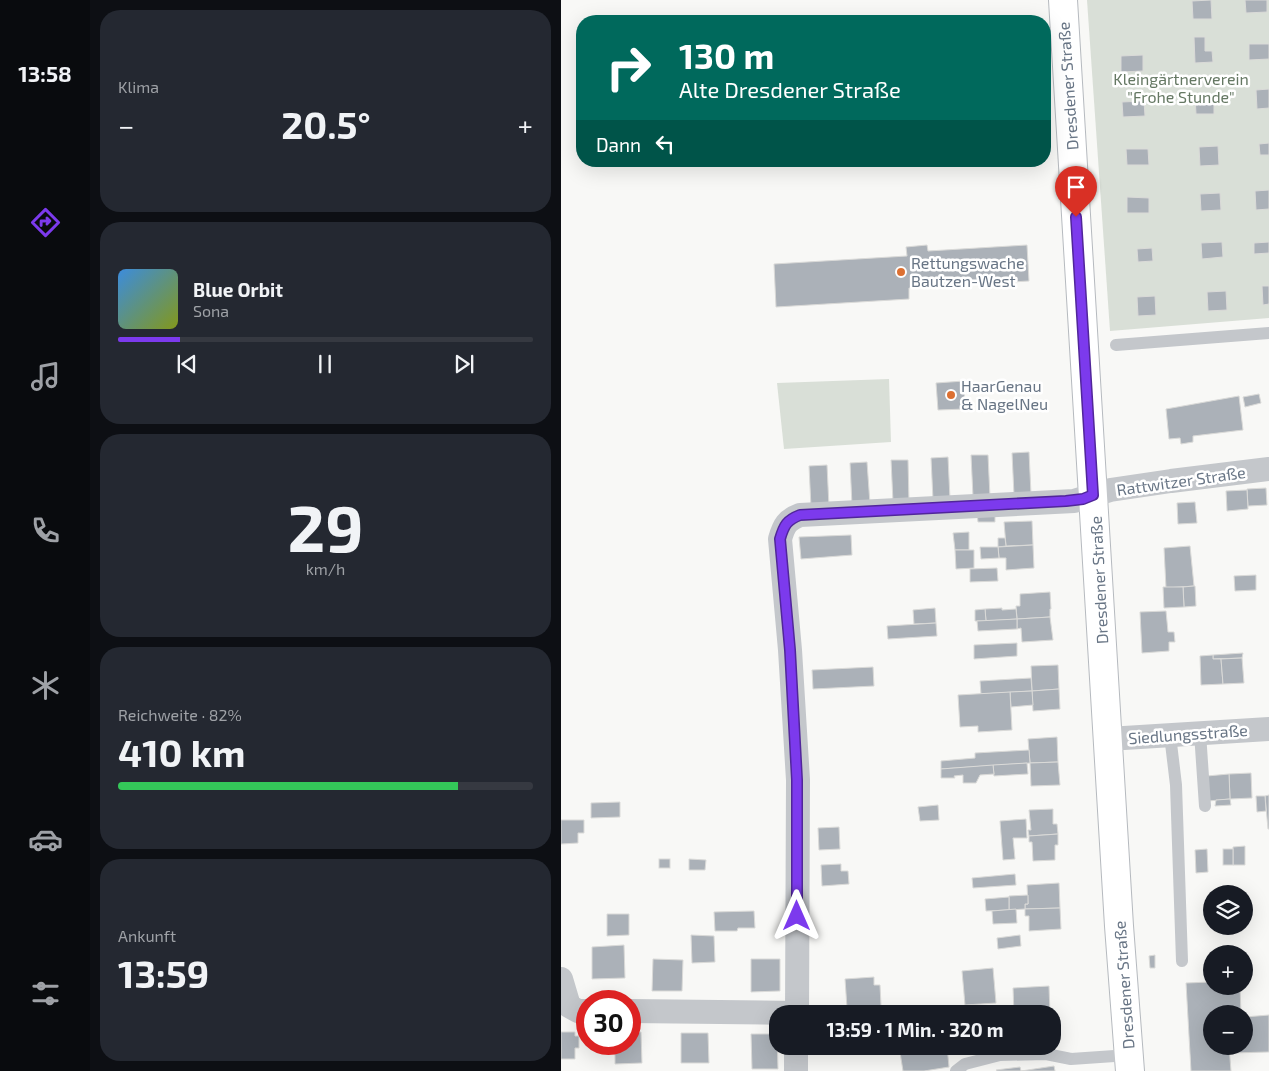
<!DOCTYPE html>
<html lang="de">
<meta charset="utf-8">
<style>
body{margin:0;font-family:"Exo 2",sans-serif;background:#242831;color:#f1f3f6;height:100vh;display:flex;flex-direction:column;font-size:19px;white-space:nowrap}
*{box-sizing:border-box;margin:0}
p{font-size:16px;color:#9ea1a6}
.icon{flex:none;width:28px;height:28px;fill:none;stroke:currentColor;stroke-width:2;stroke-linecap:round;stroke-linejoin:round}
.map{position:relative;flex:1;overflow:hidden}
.panel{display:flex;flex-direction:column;gap:10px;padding:10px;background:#0d0f14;width:471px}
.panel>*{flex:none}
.hud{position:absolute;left:15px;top:15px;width:475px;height:152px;border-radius:20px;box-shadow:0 5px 20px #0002;background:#00695c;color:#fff;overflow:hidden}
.controls{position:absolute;left:642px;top:885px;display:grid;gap:10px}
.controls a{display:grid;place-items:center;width:50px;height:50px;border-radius:50%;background:#171b24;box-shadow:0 5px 20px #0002;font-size:25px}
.speed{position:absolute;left:15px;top:990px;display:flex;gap:10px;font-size:25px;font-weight:700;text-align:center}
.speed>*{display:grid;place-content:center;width:65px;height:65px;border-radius:50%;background:#171b24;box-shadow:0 5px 20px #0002;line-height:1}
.speed .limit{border:8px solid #d22;background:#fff;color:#111}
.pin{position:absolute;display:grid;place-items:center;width:42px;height:42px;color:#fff;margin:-51px -21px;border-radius:50% 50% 50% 0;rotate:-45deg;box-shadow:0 0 5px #0007}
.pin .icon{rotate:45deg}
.me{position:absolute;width:55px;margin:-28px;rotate:0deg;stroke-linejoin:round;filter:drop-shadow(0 0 4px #0008)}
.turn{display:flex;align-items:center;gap:18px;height:105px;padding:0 20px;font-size:22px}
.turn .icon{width:65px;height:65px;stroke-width:2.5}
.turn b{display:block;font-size:35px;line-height:42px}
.then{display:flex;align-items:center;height:48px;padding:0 20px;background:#0003;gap:10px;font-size:19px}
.big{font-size:38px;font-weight:700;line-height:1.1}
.panel .tile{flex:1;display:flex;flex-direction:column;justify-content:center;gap:8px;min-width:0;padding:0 18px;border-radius:20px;background:#242831}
.panel .dial{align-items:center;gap:0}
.dial b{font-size:65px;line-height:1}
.song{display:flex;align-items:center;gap:15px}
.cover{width:60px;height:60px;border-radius:8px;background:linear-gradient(135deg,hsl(210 70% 55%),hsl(70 70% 35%))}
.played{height:5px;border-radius:2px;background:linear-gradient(90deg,#7c3aed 15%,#363941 15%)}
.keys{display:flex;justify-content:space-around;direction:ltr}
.heat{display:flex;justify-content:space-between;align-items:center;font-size:28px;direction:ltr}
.charge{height:8px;border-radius:4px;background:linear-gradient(90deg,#34c759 82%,#363941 0)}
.trip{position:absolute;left:208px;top:1005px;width:292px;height:50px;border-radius:20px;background:#171b24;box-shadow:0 5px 20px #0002;font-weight:700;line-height:50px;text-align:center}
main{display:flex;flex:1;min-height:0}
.menu{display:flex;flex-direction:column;width:90px;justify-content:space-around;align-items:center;background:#090b0e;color:#9ea1a6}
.menu .icon{width:35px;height:35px}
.menu .on{color:#7c3aed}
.menu b{font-size:22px;color:#f1f3f6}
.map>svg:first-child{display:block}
.green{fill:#d9dfd7}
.building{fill:#abb1b8;stroke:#dadad8}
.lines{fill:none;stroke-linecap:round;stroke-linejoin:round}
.secondary-casing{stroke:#b6babf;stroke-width:30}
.service{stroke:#c4c7cb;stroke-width:12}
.minor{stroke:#c4c7cb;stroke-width:24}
.secondary{stroke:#fff;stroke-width:28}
.route-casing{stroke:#51269a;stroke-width:12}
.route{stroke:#7c3aed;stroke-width:9}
.poi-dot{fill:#dc7032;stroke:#fff;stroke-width:2}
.labels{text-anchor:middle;stroke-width:5;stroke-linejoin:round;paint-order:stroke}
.park-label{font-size:16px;fill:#657863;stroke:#fff}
.street-label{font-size:16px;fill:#687585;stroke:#fff}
.poi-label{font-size:16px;fill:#687585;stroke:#fff;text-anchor:start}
</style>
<main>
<nav class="menu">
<b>13:58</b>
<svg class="icon on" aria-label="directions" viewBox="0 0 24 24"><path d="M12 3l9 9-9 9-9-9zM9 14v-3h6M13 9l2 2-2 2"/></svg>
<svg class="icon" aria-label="music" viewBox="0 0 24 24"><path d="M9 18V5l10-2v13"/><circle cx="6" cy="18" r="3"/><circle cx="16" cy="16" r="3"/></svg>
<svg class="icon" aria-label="phone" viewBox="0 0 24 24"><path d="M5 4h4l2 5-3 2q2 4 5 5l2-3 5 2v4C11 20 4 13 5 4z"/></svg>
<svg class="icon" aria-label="climate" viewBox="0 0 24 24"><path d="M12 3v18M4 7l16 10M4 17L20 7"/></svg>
<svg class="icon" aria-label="car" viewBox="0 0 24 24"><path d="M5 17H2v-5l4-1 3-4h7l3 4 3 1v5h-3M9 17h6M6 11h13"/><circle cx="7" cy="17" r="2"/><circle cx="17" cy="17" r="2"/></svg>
<svg class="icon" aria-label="filters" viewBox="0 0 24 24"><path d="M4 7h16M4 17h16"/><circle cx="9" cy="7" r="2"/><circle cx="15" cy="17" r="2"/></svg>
</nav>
<section class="panel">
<div class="tile"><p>Klima</p>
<div class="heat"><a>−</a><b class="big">20.5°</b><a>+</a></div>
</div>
<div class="tile">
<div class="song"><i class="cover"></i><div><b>Blue Orbit</b><p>Sona</p></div></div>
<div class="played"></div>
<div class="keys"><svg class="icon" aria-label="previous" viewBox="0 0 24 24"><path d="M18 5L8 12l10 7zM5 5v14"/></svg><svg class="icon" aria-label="pause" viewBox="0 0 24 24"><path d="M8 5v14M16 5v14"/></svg><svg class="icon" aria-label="next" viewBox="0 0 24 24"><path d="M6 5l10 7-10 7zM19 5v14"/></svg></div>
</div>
<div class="tile dial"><b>29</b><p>km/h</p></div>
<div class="tile"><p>Reichweite · 82%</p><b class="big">410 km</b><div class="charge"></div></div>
<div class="tile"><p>Ankunft</p><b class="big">13:59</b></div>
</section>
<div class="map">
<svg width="708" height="1071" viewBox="0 0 708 1071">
<rect width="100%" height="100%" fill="#f8f8f6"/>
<g class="green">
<path d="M526 0H708V318L549 331Z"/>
<path d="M328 379 330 442 223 449 216 383Z"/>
</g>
<g class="building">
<path d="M650 0 651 19H632L631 1Z"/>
<path d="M684 0H706V12L685 13Z"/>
<path d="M633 37H644V51H651L652 62 634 63Z"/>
<path d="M688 44H708V59L688 60Z"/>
<path d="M582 55V71L560 72V56Z"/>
<path d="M708 89V108L696 109 695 90Z"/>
<path d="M653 95V114H635L634 96Z"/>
<path d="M583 101 584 116 562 117 561 102Z"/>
<path d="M708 143V155H699L698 144Z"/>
<path d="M657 146 658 165 639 166 638 147Z"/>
<path d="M565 149H587L588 165H566Z"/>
<path d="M708 190V209L695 210 694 191Z"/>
<path d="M659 193 660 210 640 211 639 194Z"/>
<path d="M566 197 588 198V213H566Z"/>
<path d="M661 242 662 257 641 259 640 243Z"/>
<path d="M708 242V253L693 254V243Z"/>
<path d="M366 245 367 251 466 245 468 281 348 288V299L215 307 213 264 346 256 345 247Z"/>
<path d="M591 248 592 261 577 262 576 249Z"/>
<path d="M701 286H708V304L702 305Z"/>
<path d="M665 291 666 310 647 311 646 292Z"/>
<path d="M594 296 595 315 577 316 576 297Z"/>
<path d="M403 381 404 409 377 410 375 383Z"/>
<path d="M698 394 700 403 684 407 682 397Z"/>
<path d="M678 396 682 430 632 436V442L620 444 619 438 608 439 605 409Z"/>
<path d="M468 452 470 494 453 495 451 453Z"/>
<path d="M410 455H427L429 497H412Z"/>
<path d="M387 457 389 499 372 500 370 458Z"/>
<path d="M330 460H347L348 502H332Z"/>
<path d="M306 462 309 504 291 505 289 463Z"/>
<path d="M266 465 268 507H250L248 466Z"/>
<path d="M705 488 706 505 687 506 686 489Z"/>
<path d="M686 490 687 509 666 511 665 491Z"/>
<path d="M634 502 636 523 617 524 616 503Z"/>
<path d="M434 512V522H417L416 513Z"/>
<path d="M471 521 472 545 445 546 443 522Z"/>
<path d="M408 532V550H394L392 533Z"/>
<path d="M290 535 291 555 240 559 238 537Z"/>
<path d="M437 538H444L445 546 437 547Z"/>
<path d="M472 545 473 568 445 570V558H438L437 547Z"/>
<path d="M629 546 633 586 605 588 603 548Z"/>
<path d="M419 547H437L438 558 420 559Z"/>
<path d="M394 550H413V568L395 569Z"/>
<path d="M436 568 437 581 409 582V569Z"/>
<path d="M695 575V590L674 591 673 576Z"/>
<path d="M633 586H634L635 606 623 607 622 587Z"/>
<path d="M602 587H622L623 607 603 608Z"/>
<path d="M489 592 490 609H489V617L456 619 455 606H459V594Z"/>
<path d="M374 608 375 623 353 624 352 610Z"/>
<path d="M441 608V610L455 609 456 619 425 621 424 609Z"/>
<path d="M424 609 425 621H414V610Z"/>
<path d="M605 611 607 632H613L614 642H608V651L581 653 579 612Z"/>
<path d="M489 617 492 640 461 642 460 628 456 629V619Z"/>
<path d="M456 619V629L417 631 416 621Z"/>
<path d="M375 623 376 636 327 639 326 626Z"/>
<path d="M456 643V656L413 659V645Z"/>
<path d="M682 653 681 658 652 659V655Z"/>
<path d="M652 655V659H660L662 684 640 685 639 656Z"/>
<path d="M681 658 683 683 662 684 660 659Z"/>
<path d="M497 665 498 689 471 691 470 666Z"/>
<path d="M312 667 313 686 252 689 251 670Z"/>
<path d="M470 678 471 691 420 694 419 681Z"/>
<path d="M498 689 499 709 472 711 471 691Z"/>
<path d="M471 691 472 705 450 707 449 692Z"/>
<path d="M449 692 451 730 417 732V726L399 727 397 695Z"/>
<path d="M496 737 497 762 469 763 467 739Z"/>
<path d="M468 750 469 763 380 769V761L414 758V753Z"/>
<path d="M497 762 499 785 470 786 469 763Z"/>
<path d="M466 763 467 774 433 776 432 765Z"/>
<path d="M432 765 433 774 419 775 415 783H402V775L393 776 394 778H380V769Z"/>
<path d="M690 773 691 798 669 799 668 774Z"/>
<path d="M668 774 669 799 647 801 646 776Z"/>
<path d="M708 795V829H707L704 796Z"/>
<path d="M695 796H704L705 811 696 812Z"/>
<path d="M669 799 670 805 654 806 655 800Z"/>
<path d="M59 802V817L30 818V803Z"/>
<path d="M377 805 378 820 359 821 357 807Z"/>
<path d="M492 809V824H496L497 834 468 836 467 830H470L468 810Z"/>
<path d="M465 819 466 838H452L454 859 442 860 439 821Z"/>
<path d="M0 820H23V833H17V843L0 844Z"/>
<path d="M278 827 279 849 258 850 257 828Z"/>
<path d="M497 834V845H494V860L472 861 471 842H468V836Z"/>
<path d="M684 846V865H672V847Z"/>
<path d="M646 849 647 872 635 873 634 850Z"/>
<rect x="662" y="849" width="10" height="16"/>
<rect x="98" y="859" width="11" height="9"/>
<path d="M128 859 145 860 144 870H128Z"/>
<path d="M280 864V871H287L288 884 261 886 260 865Z"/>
<path d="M454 874 455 885 412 888 411 878Z"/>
<path d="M498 883 499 908 464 909V904H467L466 885Z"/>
<path d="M467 895V904H464V909L448 910V896Z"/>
<path d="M448 897V910L425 911 424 899Z"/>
<path d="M499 908 500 929 468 931V916H464V909Z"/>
<path d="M455 909 456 923 432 924 431 911Z"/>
<path d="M193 911 194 928H177L176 931H154L153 912Z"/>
<path d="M46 914H68V935L46 936Z"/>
<path d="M130 935 153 936 154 962 131 963Z"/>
<path d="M459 935 460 946 437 949 436 938Z"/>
<path d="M63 945 64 978 31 979V947Z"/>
<path d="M594 955V968H589L588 956Z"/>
<path d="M92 959 122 960 121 991H91Z"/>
<path d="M190 959H219V991L190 992Z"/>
<path d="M432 968 435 1003 404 1005 401 971Z"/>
<path d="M313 977V985H319L320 1006 286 1008 284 979Z"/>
<path d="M651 982V986H679L680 1014H651V1046H668L670 1071H630L625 983Z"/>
<path d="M488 986 489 1014H453L452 988Z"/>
<path d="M708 1015V1052L669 1053 668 1046H684V1017Z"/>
<path d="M0 1032H14V1036H18V1048H14V1059H0Z"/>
<path d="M80 1032 81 1063 54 1064V1044H69V1033Z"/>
<path d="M120 1033H147L148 1063H120Z"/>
<path d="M190 1034H216L217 1069H191Z"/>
<path d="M338 1046H386L388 1067 363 1071H342Z"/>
<path d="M493 1066 494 1071H436L435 1070 459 1067 460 1071Z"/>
</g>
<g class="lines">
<g class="secondary-casing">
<path id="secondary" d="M502 0 558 926 569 1071"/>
</g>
<g class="service">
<path d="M555 345 708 333"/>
<path d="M639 733 644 806"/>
<path d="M609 735 615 785 621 961"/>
<path d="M395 1071 404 1064 439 1055 485 1054 510 1059 568 1055"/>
</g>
<g class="minor">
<path d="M547 739 708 729"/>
<path d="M0 979 8 1006 17 1011H26"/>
<path d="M69 1011 236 1013"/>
<path d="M236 1014 237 780 229 650 219 539C223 525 226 520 239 515L513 501 549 490 610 481 708 469"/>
<path d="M235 1071V1046"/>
</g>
<use href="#secondary" class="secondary"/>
</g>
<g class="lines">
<g class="route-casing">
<path id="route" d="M236 916V780L229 650 219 539C223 525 226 520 239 515L505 501 522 499 532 495 515 217"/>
</g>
<use href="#route" class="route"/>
</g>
<g class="poi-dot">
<circle cx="340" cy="272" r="5"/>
<circle cx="390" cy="395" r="5"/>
</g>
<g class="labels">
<g class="park-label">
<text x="620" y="85">Kleingärtnerverein<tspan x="620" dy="18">"Frohe Stunde"</tspan></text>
</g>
<g class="street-label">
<text transform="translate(507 86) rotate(-94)" y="6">Dresdener Straße</text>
<text transform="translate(620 481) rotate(-8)" y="6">Rattwitzer Straße</text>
<text transform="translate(538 580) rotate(-93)" y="6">Dresdener Straße</text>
<text transform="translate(627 734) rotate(-4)" y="6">Siedlungsstraße</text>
<text transform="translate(563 985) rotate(-94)" y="6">Dresdener Straße</text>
</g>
<g class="poi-label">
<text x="350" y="269">Rettungswache<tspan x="350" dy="18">Bautzen-West</tspan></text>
<text x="400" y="392">HaarGenau<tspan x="400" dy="18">&amp; NagelNeu</tspan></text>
</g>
</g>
</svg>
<div class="controls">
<a><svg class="icon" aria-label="layers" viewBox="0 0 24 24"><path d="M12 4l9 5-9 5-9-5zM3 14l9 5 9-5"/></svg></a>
<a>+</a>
<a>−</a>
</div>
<div class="speed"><div class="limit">30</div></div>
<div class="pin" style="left:515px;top:217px;background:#d93025"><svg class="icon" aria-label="arrive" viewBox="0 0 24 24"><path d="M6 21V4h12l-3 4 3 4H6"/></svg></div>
<svg class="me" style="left:236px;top:916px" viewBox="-20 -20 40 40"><path d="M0-17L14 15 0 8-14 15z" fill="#7c3aed" stroke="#fff" stroke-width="4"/></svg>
<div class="trip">13:59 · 1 Min. · 320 m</div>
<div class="hud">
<div class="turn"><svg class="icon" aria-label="right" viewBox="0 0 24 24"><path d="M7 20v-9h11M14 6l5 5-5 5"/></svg><div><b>130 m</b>Alte Dresdener Straße</div></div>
<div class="then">Dann<svg class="icon" aria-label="left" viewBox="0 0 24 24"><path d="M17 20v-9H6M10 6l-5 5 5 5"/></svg></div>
</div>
</div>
</main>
